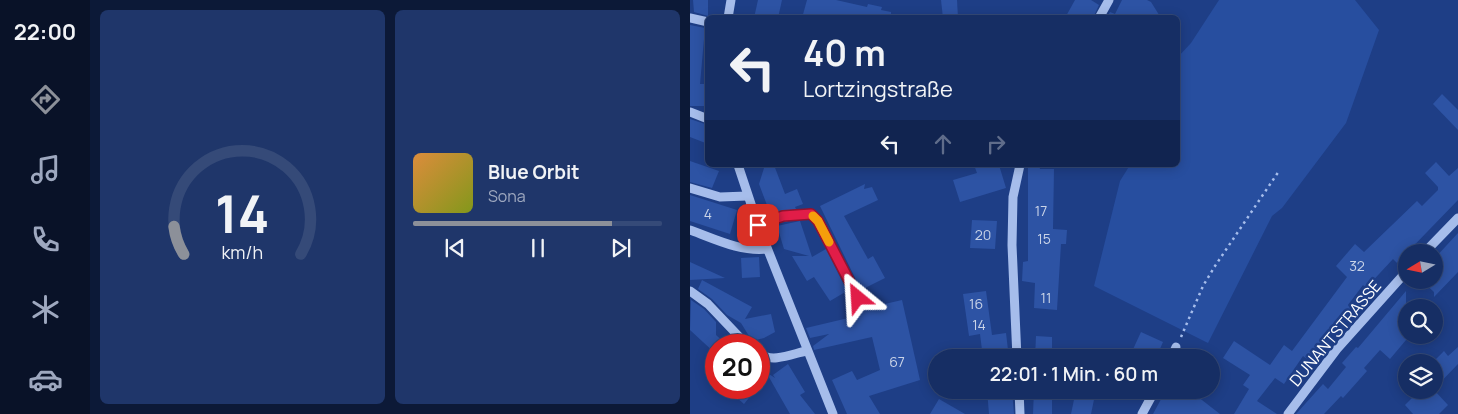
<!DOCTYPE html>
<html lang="de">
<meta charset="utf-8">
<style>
body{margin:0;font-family:Manrope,sans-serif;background:#1f366a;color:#f1f3f6;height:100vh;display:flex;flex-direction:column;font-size:19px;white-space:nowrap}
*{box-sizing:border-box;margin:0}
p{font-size:16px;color:#9ea8bf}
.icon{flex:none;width:28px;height:28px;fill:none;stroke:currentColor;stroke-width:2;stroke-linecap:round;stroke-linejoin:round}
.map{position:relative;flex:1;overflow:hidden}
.sheet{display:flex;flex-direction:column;gap:10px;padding:10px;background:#0c1937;width:600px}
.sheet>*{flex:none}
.top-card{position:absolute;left:15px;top:15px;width:475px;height:152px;border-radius:8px;box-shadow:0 2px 12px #0003,0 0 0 1px #354a78;background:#162e64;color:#f1f3f6;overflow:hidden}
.needle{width:32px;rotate:260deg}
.controls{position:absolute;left:708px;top:244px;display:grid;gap:10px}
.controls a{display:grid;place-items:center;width:45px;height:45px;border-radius:50%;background:#162e64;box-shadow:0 2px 12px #0003,0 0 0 1px #354a78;font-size:25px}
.speed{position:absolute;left:15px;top:334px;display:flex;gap:10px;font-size:25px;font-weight:700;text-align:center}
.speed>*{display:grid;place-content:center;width:65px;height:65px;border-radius:50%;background:#162e64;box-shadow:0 2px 12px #0003,0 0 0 1px #354a78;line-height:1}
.speed .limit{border:8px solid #d22;background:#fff;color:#111}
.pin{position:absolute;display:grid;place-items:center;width:42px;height:42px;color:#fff;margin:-21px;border-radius:10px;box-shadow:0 2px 8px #0006}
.me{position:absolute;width:55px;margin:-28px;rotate:333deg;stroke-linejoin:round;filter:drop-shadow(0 0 4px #0008)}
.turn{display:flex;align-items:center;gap:18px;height:105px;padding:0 15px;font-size:22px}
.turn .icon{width:65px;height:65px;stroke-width:2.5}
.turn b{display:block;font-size:35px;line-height:42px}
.lanes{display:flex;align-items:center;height:48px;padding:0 15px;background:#0003;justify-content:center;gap:25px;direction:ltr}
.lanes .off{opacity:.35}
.sheet .card{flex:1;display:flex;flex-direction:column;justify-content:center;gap:8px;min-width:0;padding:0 18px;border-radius:8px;background:#1f366a}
.sheet .dial{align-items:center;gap:0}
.dial svg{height:130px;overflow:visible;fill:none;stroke:#354a78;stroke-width:7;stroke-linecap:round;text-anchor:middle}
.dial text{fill:#f1f3f6;stroke:none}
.song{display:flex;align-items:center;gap:15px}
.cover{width:60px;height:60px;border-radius:8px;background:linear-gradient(135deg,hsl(30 70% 55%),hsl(70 70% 35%))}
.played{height:5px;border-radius:2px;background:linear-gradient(90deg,#8c9099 80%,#354a78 80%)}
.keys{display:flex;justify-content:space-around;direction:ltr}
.sheet .tiles{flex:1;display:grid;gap:10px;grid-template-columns:repeat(2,1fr)}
.trip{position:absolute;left:238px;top:349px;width:292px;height:50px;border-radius:25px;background:#162e64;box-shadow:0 2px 12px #0003,0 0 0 1px #354a78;font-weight:600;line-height:50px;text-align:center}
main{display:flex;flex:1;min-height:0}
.dock{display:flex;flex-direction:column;width:90px;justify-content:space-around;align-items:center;background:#091228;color:#9ea8bf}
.dock .icon{width:35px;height:35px}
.dock .current{color:#8c9099}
.dock b{font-size:22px;color:#f1f3f6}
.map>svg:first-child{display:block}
.green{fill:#274e9f}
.building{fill:#2d53a4}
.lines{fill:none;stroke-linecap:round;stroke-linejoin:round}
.path{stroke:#a6bdeb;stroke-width:2.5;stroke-dasharray:2.5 4;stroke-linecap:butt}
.minor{stroke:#a6bdeb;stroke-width:9}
.route-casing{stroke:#92132f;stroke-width:12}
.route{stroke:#e11d48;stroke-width:9}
.slow{stroke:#f59e0b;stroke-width:9}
.labels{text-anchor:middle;stroke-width:5;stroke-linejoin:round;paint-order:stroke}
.number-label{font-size:14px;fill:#cad4e8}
.street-label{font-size:16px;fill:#fff;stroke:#1e3e86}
</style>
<main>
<nav class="dock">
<b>22:00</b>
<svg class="icon current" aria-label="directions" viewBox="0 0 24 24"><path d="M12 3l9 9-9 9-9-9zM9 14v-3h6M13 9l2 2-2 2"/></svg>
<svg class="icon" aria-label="music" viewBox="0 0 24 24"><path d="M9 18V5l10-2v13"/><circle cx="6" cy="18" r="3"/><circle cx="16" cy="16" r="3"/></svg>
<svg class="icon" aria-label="phone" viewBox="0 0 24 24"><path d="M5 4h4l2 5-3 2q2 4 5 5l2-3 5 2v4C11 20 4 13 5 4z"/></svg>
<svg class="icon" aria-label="climate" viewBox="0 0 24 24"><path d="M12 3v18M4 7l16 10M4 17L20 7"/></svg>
<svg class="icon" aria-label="car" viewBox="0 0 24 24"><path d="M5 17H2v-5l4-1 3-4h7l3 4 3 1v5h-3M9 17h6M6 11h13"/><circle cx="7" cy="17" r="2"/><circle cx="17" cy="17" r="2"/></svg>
</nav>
<section class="sheet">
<div class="tiles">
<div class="card dial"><svg viewBox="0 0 100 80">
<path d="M14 69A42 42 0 1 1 86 69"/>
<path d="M14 69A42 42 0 0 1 8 52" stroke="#8c9099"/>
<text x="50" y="56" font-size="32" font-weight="700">14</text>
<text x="50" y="72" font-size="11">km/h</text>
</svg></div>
<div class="card">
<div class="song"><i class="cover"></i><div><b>Blue Orbit</b><p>Sona</p></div></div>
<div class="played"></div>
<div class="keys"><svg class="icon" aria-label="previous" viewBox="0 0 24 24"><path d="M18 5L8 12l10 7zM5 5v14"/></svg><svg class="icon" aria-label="pause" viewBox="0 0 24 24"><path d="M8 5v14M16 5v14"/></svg><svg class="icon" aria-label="next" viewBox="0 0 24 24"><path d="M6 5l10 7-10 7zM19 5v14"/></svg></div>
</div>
</div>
</section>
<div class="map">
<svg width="768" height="414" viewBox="0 0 768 414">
<rect width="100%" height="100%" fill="#1e3e86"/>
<path class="green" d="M529 0H665L689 30 656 123 592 208 582 216 518 343 404 286 430 181 440 165H488V57L501 43Z"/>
<g class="building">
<path d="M3 0H18V16L4 12Z"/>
<path d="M68 0H92L88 18H64Z"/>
<path d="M117 0H146L177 7 178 4 192 7 191 10 201 12V18H112Z"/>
<path d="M251 0H267L268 18H253Z"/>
<path d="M385 0H401L409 5 403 18H375Z"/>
<path d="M432 0H457L461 2 471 18H416L420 12 425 14Z"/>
<path d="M0 25 15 28 10 84H18V106H0Z"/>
<path d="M752 94 768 110V130L743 104Z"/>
<path d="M0 119 18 125V144L0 137Z"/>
<path d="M0 161 29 171 22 188 0 182Z"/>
<path d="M746 162 759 176 768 168V200L707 263 703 259 676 288 673 285 658 305 661 308 621 362 613 356 594 384 585 378 567 401 587 414H544L559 389 553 385 560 375 533 358 544 341 580 365 594 345 602 351 657 277 646 266 665 244 674 252 727 201 732 206 748 190V187L735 173Z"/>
<path d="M84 165 95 194 107 189 113 204 105 207 106 209 80 213 69 184 74 168Z"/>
<path d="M284 165H309L316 188 270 202 263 180 287 173Z"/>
<path d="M338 165H349L350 169H364L363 229 377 230 376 244H371L367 310 344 308 345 283 332 281 333 262 338 261Z"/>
<path d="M175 184 174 189 182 187 188 200 154 216 178 259 183 256 195 278 171 290 130 206Z"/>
<path d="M0 195 47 210 40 234 0 221Z"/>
<path d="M282 220 307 221 305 249 280 248Z"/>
<path d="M110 221 122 257 136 249 157 291 140 301 124 277 117 281 102 256H119L94 249 87 226Z"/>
<path d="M768 233V272L744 297V292L731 280H744V259Z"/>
<path d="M69 257 70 277 52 278 51 258Z"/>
<path d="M0 262 35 278 0 280Z"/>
<path d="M12 280 62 307 55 319 81 314 85 332 74 338 62 341 51 323 37 315 22 299 8 289Z"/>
<path d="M296 291 302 335 316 333 319 358H293L290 334 279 336 273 294Z"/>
<path d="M716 291V340L700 359 690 350 674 368 677 371 653 398 651 396 634 414H606L633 384 638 389 656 367 652 363 666 347 668 348Z"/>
<path d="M1 300 14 309 26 322V335L37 345H26V354L0 330Z"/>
<path d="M212 300 230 380 179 396 190 414H157L142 380 162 371 167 380 190 370 182 337 124 350 123 346 139 334 120 338 116 328 171 315 169 310Z"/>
<path d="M451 332 473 342 466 358H439Z"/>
<path d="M346 336 362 337V358H345Z"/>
<path d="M768 347V364L744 389V361L754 351 758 356Z"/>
<path d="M98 364 115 392 110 395 125 414H100L76 372 85 378 83 375Z"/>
<path d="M52 388H67L54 404 45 396Z"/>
<path d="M297 390H322L324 414H299Z"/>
<path d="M344 390H362V414H343Z"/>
<path d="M386 390H406L401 414H381Z"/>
<path d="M476 390H499L530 414H463Z"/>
<path d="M730 390H744L758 405 749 414H723L715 405Z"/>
<path d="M249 399 275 414H240Z"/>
</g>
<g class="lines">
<path class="path" d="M491 337 513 286 525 266 589 171"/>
<g class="minor">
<path d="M0 18 18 22"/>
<path d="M38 18 41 0"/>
<path d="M409 18 419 0"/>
<path d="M0 112 18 119"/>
<path d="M48 165 68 225 143 414"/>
<path d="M0 188 30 197 57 196"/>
<path d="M68 225 93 217 121 214 128 221 168 298"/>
<path d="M0 230C25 239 50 252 77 249"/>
<path d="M735 252 768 218"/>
<path d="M0 291 18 304 57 345"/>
<path d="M69 354C83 363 102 354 116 351"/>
<path d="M327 358 322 245 323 197 330 165"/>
<path d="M481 358 486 347"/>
<path d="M329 390 330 414"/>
<path d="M452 414 465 390"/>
<path d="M598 414 647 349 716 272"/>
</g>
</g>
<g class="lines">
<g class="route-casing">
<path id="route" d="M68 225 93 216 121 214 128 221 168 298"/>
</g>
<use href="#route" class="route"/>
<path class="slow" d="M123 216 128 221 139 242"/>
</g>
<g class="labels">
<g class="number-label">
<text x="351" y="216">17</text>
<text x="18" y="219">4</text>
<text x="293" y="240">20</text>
<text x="354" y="244">15</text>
<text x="667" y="271">32</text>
<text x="356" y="303">11</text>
<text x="286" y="309">16</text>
<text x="289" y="330">14</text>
<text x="207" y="367">67</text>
</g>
<g class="street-label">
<text transform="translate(645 333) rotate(-50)" y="6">DUNANTSTRASSE</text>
</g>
</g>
</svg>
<div class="controls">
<a><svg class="needle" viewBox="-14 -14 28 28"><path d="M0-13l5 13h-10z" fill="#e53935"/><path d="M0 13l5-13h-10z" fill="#9ea8bf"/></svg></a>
<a><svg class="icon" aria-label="search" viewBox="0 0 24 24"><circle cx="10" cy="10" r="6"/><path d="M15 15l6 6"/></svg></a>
<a><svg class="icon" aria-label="layers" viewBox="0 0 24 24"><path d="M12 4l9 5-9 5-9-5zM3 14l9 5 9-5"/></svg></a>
</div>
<div class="speed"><div class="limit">20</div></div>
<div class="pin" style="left:68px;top:225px;background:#d93025"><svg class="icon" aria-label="arrive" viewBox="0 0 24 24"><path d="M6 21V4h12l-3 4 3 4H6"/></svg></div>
<svg class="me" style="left:168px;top:298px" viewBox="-20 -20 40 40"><path d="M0-17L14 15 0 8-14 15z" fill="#e11d48" stroke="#fff" stroke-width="4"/></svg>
<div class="trip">22:01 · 1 Min. · 60 m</div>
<div class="top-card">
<div class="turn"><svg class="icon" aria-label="left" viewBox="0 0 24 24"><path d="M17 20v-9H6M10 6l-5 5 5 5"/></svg><div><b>40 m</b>Lortzingstraße</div></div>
<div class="lanes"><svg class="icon" aria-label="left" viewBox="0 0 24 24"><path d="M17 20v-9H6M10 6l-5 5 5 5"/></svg><svg class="icon off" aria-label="ahead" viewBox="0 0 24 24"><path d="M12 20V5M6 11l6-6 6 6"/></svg><svg class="icon off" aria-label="right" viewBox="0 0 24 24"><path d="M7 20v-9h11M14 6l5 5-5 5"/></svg></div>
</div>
</div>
</main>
